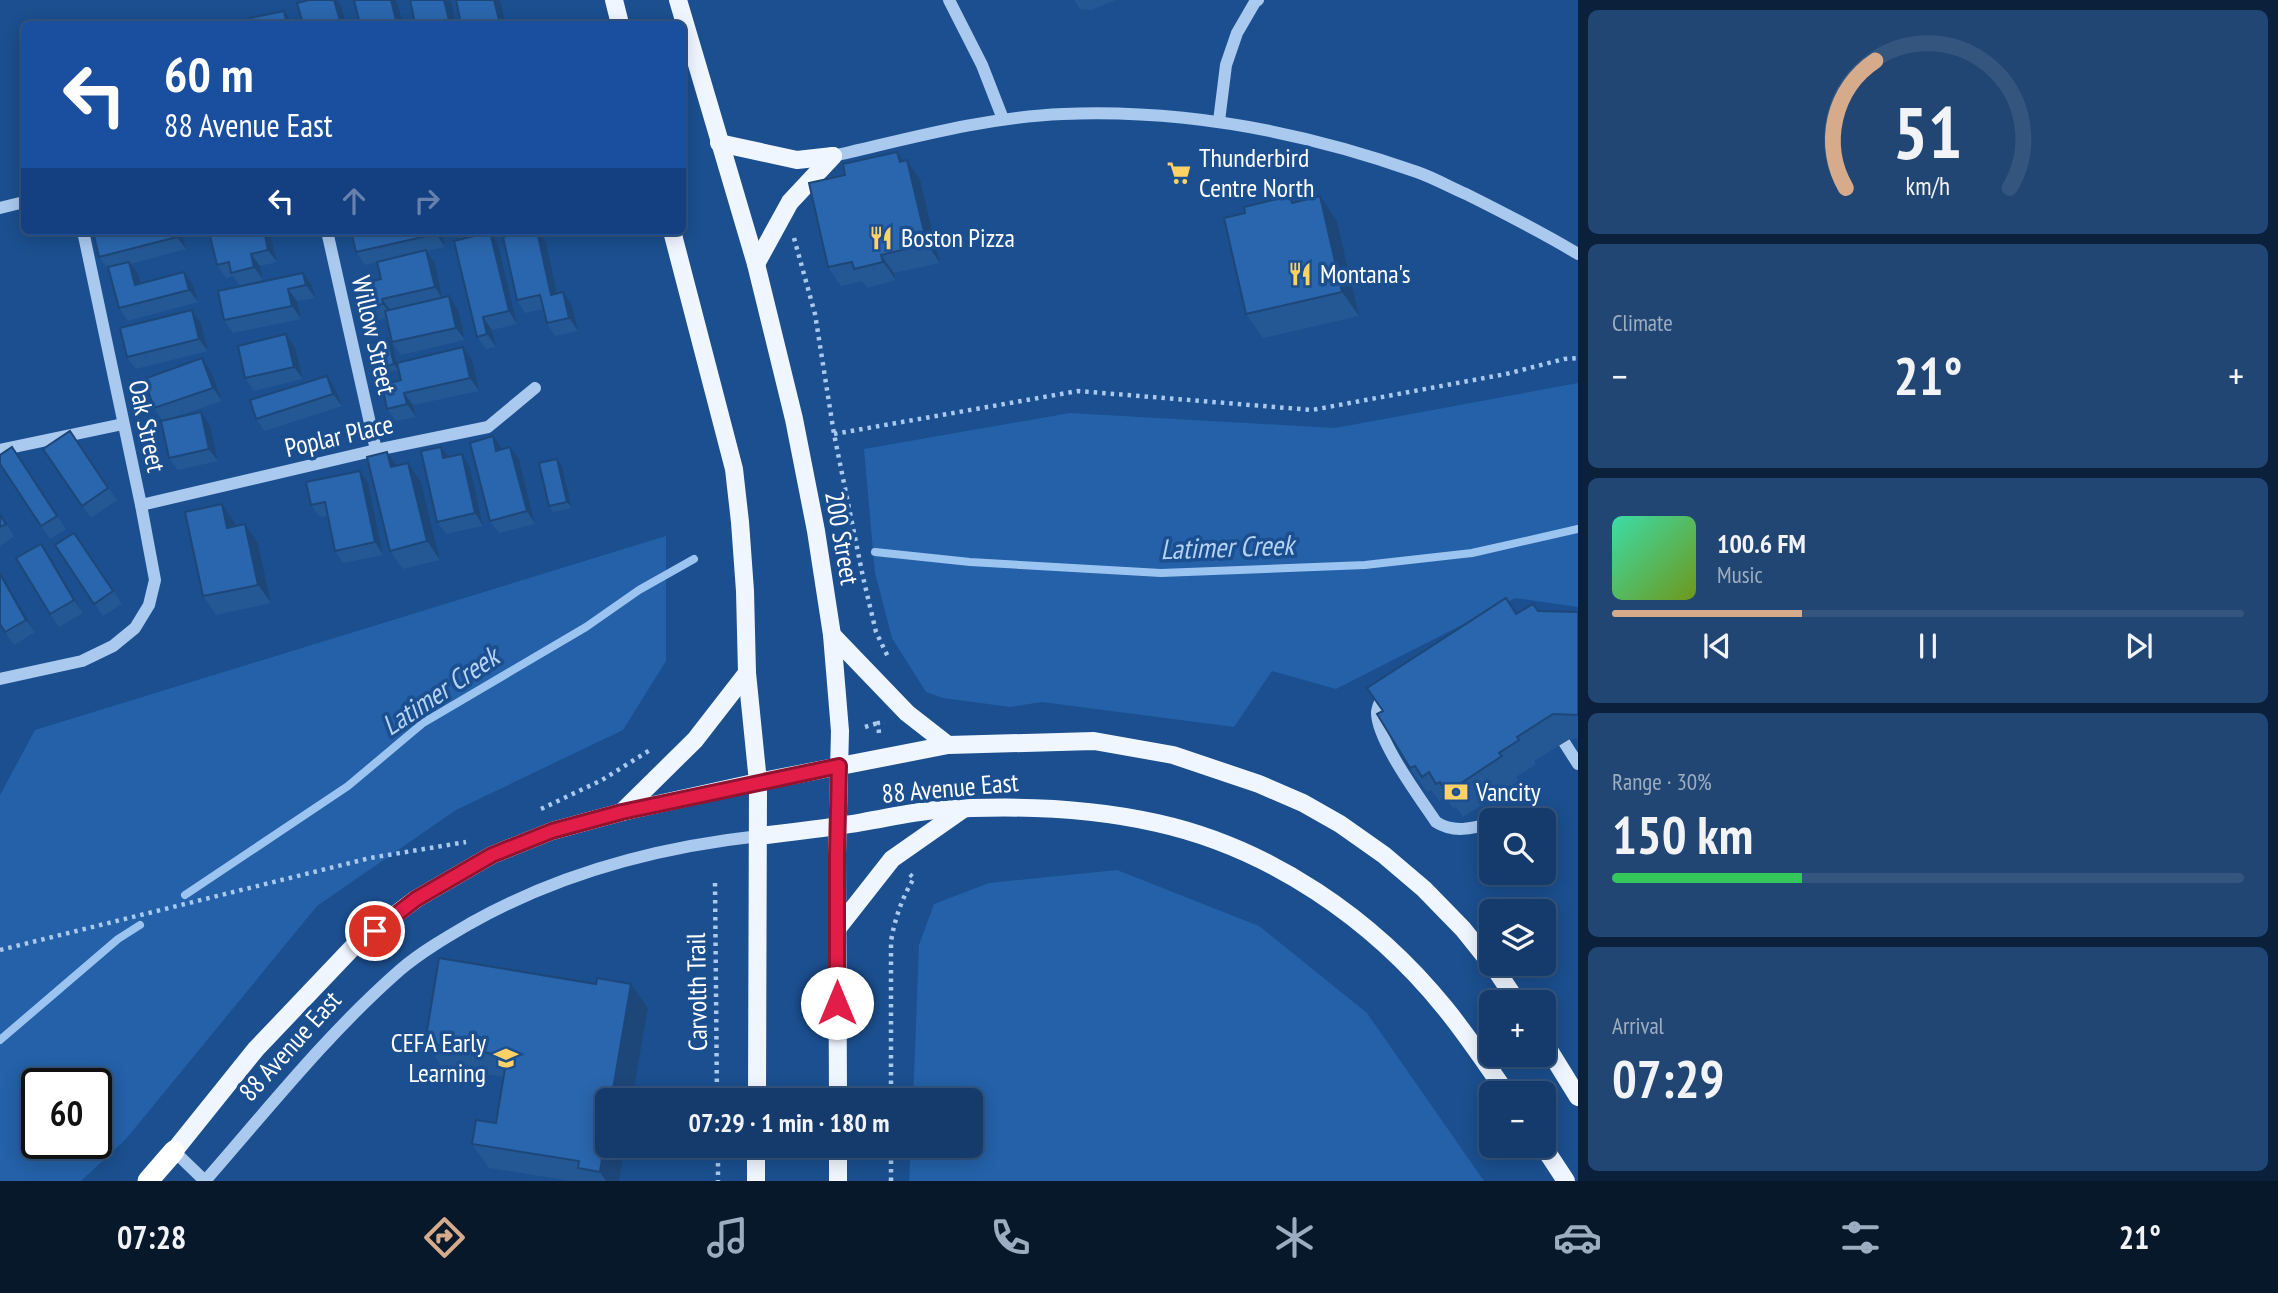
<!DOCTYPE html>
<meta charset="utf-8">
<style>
body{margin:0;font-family:"PT Sans Narrow",sans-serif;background:#214673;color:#f1f3f6;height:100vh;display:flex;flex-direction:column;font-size:26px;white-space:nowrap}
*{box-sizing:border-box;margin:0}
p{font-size:23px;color:#9dadc1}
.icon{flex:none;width:38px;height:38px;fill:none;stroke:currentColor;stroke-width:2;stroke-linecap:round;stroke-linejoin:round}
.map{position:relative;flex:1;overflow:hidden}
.sheet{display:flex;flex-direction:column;gap:10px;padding:10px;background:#0b203b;width:700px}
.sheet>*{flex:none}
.banner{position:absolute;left:21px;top:21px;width:665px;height:214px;border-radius:10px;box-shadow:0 4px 18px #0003,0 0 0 2px #33557e;background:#1a4fa0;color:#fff;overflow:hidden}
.buttons{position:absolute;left:1479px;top:808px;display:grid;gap:14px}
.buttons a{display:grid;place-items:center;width:77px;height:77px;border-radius:10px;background:#143b6b;box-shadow:0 4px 18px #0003,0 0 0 2px #33557e;font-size:35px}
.speed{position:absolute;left:21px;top:1068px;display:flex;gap:14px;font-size:35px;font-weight:700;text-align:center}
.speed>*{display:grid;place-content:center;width:91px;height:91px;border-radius:50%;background:#143b6b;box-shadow:0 4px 18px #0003,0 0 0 2px #33557e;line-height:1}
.speed .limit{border:4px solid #111;border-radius:10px;background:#fff;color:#111}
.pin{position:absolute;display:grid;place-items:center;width:60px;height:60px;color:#fff;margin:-30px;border:4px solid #fff;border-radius:50%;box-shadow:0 2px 7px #0007}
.me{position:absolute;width:77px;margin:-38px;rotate:0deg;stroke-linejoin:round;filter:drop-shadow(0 0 5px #0008)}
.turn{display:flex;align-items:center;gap:24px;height:147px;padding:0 28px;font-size:32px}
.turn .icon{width:91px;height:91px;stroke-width:2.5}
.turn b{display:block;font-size:49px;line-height:60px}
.lanes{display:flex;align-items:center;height:66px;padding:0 28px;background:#0003;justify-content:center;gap:35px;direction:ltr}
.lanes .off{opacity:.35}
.big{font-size:52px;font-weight:700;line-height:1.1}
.sheet .widget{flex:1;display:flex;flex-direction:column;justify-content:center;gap:10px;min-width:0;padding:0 24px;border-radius:10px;background:#214673}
.sheet .dial{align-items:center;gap:0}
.dial svg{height:182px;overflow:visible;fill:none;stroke:#33557e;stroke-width:7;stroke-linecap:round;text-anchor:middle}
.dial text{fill:#f1f3f6;stroke:none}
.song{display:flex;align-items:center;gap:21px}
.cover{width:84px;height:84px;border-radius:10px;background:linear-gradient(135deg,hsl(160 70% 55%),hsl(80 70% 35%))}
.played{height:7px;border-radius:4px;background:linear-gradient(90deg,#d6ab8b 30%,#33557e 30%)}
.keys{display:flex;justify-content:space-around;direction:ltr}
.heat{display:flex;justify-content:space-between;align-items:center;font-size:38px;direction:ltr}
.charge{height:10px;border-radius:5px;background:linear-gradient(90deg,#34c759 30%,#33557e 0)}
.trip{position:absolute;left:595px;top:1088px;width:388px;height:70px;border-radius:10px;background:#143b6b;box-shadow:0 4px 18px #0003,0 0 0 2px #33557e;font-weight:700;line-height:70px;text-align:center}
.menu{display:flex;height:112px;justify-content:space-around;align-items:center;background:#08182b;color:#9dadc1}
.menu .icon{width:49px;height:49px}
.menu .on{color:#d6ab8b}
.menu b{font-size:32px;color:#f1f3f6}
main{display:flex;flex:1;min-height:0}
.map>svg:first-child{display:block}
.green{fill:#2461a8;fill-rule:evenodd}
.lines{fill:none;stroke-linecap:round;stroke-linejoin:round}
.stream{stroke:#9cc4f0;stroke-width:8}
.path{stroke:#a9c9ee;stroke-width:4.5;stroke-dasharray:3.5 5;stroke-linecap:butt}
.minor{stroke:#a9c9ee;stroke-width:12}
.major{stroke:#f0f6ff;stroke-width:18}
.highway{stroke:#fff;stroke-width:21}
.wall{fill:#245895}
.shaded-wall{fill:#1d4779}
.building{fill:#2a66ad;stroke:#1d4779;stroke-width:2}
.route-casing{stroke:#92132f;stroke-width:18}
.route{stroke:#e11d48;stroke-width:12}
.labels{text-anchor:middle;stroke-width:7;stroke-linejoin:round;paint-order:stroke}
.poi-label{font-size:26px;fill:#fff;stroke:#1b4f8f;text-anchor:start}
.street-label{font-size:26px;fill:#fff;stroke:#1b4f8f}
.water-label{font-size:28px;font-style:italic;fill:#b5d3f5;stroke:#1b4f8f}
</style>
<main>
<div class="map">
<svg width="1578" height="1181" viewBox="0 0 1578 1181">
<rect width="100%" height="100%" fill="#1b4f8f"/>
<g class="green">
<path d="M1578 383V607L1515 598 1336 689 1272 671 1234 727 1042 702 1010 707 943 698 926 692 892 638 875 573 864 449 1070 413 1335 428Z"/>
<path d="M666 536V661L623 730 456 810 317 906 126 1139 81 1181H0V795L35 730ZM37 1083H96V1143H37Z"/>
<path d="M1117 870 1259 926 1367 1013 1484 1181H909L911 1146H971V1101H913L919 945 934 904 989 883Z"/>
</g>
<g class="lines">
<g class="stream">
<path d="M875 552 970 562 1161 573 1365 565 1472 553 1578 529"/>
<path d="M185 895 348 786 423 723 586 627 639 590 694 559"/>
<path d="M0 1040 118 939 140 925"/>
</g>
<g class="path">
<path d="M794 238 815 314 834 434 863 577 876 632 889 659"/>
<path d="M834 434 1078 391 1312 410 1506 374 1564 359 1578 358"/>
<path d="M865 727 878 723"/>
<path d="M879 733 878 723H885"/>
<path d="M541 809 602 780 650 750"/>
<path d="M715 883 717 1101"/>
<path d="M0 950 370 858 466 842"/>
<path d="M891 1101V941C895 918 902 898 914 878L907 872"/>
<path d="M718 1146V1181"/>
<path d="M891 1181V1146"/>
</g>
<g class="minor">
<path d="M949 0 982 65 1003 119"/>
<path d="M1219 121 1226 65 1237 33 1255 2 1258 0"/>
<path d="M833 156C908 139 985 117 1063 114 1182 109 1304 132 1417 172 1434 178 1450 187 1466 194 1504 213 1542 232 1578 254"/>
<path d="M0 208 24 202"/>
<path d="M327 231 376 450"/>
<path d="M0 450 123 424"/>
<path d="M141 505 376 450 488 427 535 388"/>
<path d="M0 679 82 661 113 646 135 628 149 605 155 580 141 505 83 231"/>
<path d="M1385 692C1382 698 1378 704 1377 712 1376 739 1420 798 1436 822 1453 833 1472 829 1491 823"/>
<path d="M1564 742 1578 764"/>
<path d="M174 1151 205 1181C268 1109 328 1033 400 970 421 952 447 937 471 923 560 873 658 847 759 836"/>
</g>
<g class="major">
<path d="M614 0 620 24"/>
<path d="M678 0 756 264 794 419 816 531 832 635 840 731 837 854 838 1101"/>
<path d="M719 143 797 160 833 156"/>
<path d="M672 231 734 469 740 522 745 591 747 673 758 782 757 1101"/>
<path d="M756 264 790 202 833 156"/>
<path d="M832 635 907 713 948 745"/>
<path d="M622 812 695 740 747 673"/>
<path d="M759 836C793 832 829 828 863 822 887 818 912 812 936 810 1009 805 1086 807 1157 823 1270 848 1373 919 1445 1008 1467 1035 1487 1065 1507 1094"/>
<path d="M837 929 892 859 962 810"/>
<path d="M1492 964 1518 1003"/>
<path d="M1544 1042 1578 1097"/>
<path d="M838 1146V1181"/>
<path d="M1543 1146 1566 1181"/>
<path d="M174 1151 256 1049 354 946 416 899 492 855 552 831 622 812 758 782 948 745 1094 741 1173 755 1259 784 1303 803 1340 824 1384 855 1424 889 1463 929 1491 964"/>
<path d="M756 1181V1146"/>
</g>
<path class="highway" d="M148 1181 174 1151"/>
</g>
<g class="wall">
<path d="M1074 0H1116L1091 10 1080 9Z"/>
<path d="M907 160 920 179 940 263 894 273 896 280 867 288 862 281 841 286 828 267 904 161Z"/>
<path d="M1290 196 1295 202 1337 221 1359 316 1263 338 1246 314 1245 213Z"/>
<path d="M113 231H181L186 249 130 264 138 274 140 284 193 285 198 302 128 321 119 308 108 269 99 257Z"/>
<path d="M351 231H442L445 247 426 251 435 263 443 298 449 296 458 309 465 340 401 355 392 342 387 318 366 323 357 310 381 279 377 262 365 265 356 252Z"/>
<path d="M454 231H490L459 238Z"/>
<path d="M270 233 277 262 260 266 263 280 240 285 233 276 226 278 217 265Z"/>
<path d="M546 242 557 293 572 305 578 331 555 336 547 323 543 309 525 313 517 300Z"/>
<path d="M498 244 517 324 492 330 496 347 486 349 477 337Z"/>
<path d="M303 273 312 285 315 298 297 301 301 319 233 333 224 320Z"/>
<path d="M192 310 201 323 208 351 136 369 127 357Z"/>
<path d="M286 334 295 347 303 379 254 391 245 378Z"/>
<path d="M393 346 398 370 378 375 374 369Z"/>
<path d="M463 347 472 360 479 391 413 405 416 417 396 421 387 409 401 380Z"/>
<path d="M202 358 211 371 222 401 163 421 154 408Z"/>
<path d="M335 388 342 406 265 431 256 419Z"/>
<path d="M210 425 218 461 178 470 169 458Z"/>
<path d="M70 431 117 500 91 518 43 449Z"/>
<path d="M502 449 519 459 535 524 499 533 490 521Z"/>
<path d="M387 452 397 466 421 482 440 560 403 569 390 551Z"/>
<path d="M462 454 470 467 483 526 446 534 437 522 448 457Z"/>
<path d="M21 460 66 529 50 539 41 526Z"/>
<path d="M562 466 572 508 553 512 549 506Z"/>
<path d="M368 483 383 555 343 563 335 551 327 516 320 517 311 505Z"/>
<path d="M0 514 14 536 0 546Z"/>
<path d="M235 523 236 526 245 524 258 543 271 603 216 615 203 596Z"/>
<path d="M74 533 122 604 103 616 55 545Z"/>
<path d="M41 544 50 556 83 613 59 627 50 614Z"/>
<path d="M0 573 35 632 14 645 5 632Z"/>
<path d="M1538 611 1578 612V739H1570L1534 761 1536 764 1516 777 1519 780 1463 817 1456 807 1453 808 1445 797 1439 801 1431 790 1427 792 1410 768 1383 711 1517 614Z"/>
<path d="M648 1008 632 1101H607L619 1181H571L489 1168 472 1144 496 1123 504 1077 442 1067 425 1043Z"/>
</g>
<g class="shaded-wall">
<path d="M334 0H337L341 6 346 24H341Z"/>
<path d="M391 0H395L398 5 403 24H397Z"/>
<path d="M444 0 451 1 456 24H450Z"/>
<path d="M494 0H500L506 24H500Z"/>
<path d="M284 11 293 24H287Z"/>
<path d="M897 152 910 170 907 160 920 179 940 263 927 244Z"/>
<path d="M1320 196 1337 221 1359 316 1342 292Z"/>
<path d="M175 231H181L186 249 177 237Z"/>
<path d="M264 231H269L270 233 277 262 268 250Z"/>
<path d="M436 231H442L445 247 436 234Z"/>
<path d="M537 231 546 242 560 307 551 295Z"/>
<path d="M490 232 498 244 517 324 509 311Z"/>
<path d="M426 250 435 263 443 300 435 287Z"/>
<path d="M251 254 260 266 263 280 254 267Z"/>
<path d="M881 255 894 273 896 280 883 262Z"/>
<path d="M129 262 138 274 144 298 135 285Z"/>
<path d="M184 272 193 285 198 302 189 290Z"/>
<path d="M303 273 312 285 315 298 306 285Z"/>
<path d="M288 289 297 301 301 319 292 306Z"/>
<path d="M563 292 572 305 578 331 569 318Z"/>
<path d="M449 296 458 309 465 340 456 328Z"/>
<path d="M382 299 391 311 392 317 383 304Z"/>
<path d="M192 310 201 323 208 351 199 339Z"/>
<path d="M483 317 492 330 496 347 487 334Z"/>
<path d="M286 334 295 347 303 379 294 367Z"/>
<path d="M388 339 393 346 398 370 394 364Z"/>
<path d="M463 347 472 360 479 391 470 378Z"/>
<path d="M202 358 211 371 222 401 213 388Z"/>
<path d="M327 376 335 388 342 406 333 394Z"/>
<path d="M404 393 413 405 416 417 407 404Z"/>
<path d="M201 412 210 425 218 461 209 449Z"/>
<path d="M493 436 502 449 496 451Z"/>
<path d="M441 447 450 459 443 458Z"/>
<path d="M510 447 519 459 535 524 527 511Z"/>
<path d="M387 452 400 470 391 467Z"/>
<path d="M462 454 470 467 483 526 475 513Z"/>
<path d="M557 459 562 466 572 508 567 502Z"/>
<path d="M408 463 421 482 440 560 427 541Z"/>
<path d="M360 471 368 483 383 555 375 542Z"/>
<path d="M222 504 235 523 240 546 227 528Z"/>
<path d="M245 524 258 543 271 603 258 585Z"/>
<path d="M41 544 50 556 83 613 74 600Z"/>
<path d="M0 573 5 581 35 632 26 620Z"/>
<path d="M631 984 648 1008 632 1101H611Z"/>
<path d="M607 1126V1146H625L619 1181H606L600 1172Z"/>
</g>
<g class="building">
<path d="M309 0H334L341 24H303L297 3Z"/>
<path d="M354 0H391L397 24H360Z"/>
<path d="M410 0H444L450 24H415Z"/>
<path d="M456 0H494L500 24H461Z"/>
<path d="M284 11 287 24H252L250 18Z"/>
<path d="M234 20 235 24H213Z"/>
<path d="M897 152 900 162 907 160 927 244 881 255 883 262 854 269 852 262 828 267 809 183 845 175 843 164Z"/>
<path d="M1290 196 1292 203 1320 196 1342 292 1246 314 1224 218 1245 213 1244 207Z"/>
<path d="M113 231H175L177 237 99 257 94 236Z"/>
<path d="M214 231H264L268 250 251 254 254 267 231 273 229 262 217 265 209 232Z"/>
<path d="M351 231H436V234L356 252Z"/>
<path d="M532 231H537L551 295 563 292 569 318 547 323 540 295 517 300 503 237Z"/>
<path d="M490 232 509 311 483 317 487 334 477 337 454 241Z"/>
<path d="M426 250 435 287 382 299 383 304 357 310 352 286 381 279 377 262Z"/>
<path d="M129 262 135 285 184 272 189 290 119 308 108 267Z"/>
<path d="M303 273 306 285 288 289 292 306 224 320 218 291Z"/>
<path d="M449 296 456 328 392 342 385 311Z"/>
<path d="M192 310 199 339 127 357 120 328Z"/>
<path d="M286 334 294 367 245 378 238 346Z"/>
<path d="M388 339 394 364 374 369 368 344Z"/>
<path d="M463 347 470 378 404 393 407 404 387 409 382 385 401 380 397 363Z"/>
<path d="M202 358 213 388 154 408 144 379Z"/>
<path d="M327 376 333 394 256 419 250 400Z"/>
<path d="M201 412 209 449 169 458 161 421Z"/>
<path d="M70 431 108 488 82 506 43 449Z"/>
<path d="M493 436 496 451 510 447 527 511 490 521 470 443Z"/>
<path d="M12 447 57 516 41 526 0 464V455Z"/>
<path d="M441 447 443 458 462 454 475 513 437 522 421 451Z"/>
<path d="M387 452 391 467 408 463 427 541 390 551 367 457Z"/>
<path d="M557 459 567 502 549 506 539 463Z"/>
<path d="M360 471 375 542 335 551 325 502 311 505 306 482Z"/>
<path d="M222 504 227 528 245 524 258 585 203 596 185 512Z"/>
<path d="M0 515 6 524 0 527Z"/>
<path d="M74 533 113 591 94 604 55 545Z"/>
<path d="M41 544 74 600 50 614 16 558Z"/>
<path d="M0 574 26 620 5 632 0 624Z"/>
<path d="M1506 598 1516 614 1533 604 1538 611 1578 612V715L1553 714 1517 737 1519 740 1499 753 1502 756 1446 793 1440 782 1436 784 1429 772 1422 777 1415 766 1410 768 1377 714 1383 711 1367 688Z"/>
<path d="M439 958 596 984 597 978 631 984 611 1101H607V1126L600 1172 578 1168 579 1161 472 1144 476 1120 496 1123 507 1056 425 1043Z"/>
</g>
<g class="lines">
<g class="route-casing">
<path id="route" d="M375 931 416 899 492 855 552 831 622 812 839 766 837 854V1003"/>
</g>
<use href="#route" class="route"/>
</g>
<defs>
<g id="supermarket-bare" transform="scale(1.89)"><path d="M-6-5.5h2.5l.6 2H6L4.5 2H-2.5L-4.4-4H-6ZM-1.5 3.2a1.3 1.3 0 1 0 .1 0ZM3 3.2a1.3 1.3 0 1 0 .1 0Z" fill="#ffd166" stroke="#1b4f8f" stroke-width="2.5" paint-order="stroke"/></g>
<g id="restaurant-bare" transform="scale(1.89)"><path d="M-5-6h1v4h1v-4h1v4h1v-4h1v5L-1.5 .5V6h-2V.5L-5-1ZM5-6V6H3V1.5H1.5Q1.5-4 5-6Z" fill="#ffd166" stroke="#1b4f8f" stroke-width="2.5" paint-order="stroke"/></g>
<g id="bank-bare" transform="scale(1.89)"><path d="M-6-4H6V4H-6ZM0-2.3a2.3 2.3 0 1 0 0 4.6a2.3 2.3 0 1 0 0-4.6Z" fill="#ffd166" stroke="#1b4f8f" stroke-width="2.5" paint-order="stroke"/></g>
<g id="school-bare" transform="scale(1.89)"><path d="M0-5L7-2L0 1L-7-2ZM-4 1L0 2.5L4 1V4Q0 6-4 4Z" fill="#ffd166" stroke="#1b4f8f" stroke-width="2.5" paint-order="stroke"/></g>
</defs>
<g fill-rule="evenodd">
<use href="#supermarket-bare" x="1179" y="173"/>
<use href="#restaurant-bare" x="881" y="238"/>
<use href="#restaurant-bare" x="1300" y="274"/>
<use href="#bank-bare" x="1456" y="792"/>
<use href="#school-bare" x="506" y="1058"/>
</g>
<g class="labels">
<g class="poi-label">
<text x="1199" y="167">Thunderbird<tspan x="1199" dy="30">Centre North</tspan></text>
<text x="901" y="247">Boston Pizza</text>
<text x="1320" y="283">Montana's</text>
<text x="1476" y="801">Vancity</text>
<text x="486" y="1052" text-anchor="end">CEFA Early<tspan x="486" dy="30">Learning</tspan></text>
</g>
<g class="street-label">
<text transform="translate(374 335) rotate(77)" y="9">Willow Street</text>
<text transform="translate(147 426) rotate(78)" y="9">Oak Street</text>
<text transform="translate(339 436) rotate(-13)" y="9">Poplar Place</text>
<text transform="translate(842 538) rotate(80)" y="9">200 Street</text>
<text transform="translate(950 788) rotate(-5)" y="9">88 Avenue East</text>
<text transform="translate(697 992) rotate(-91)" y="9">Carvolth Trail</text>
<text transform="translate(290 1046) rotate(-48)" y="9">88 Avenue East</text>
</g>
<g class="water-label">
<text transform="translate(1227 547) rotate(-2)" y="10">Latimer Creek</text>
<text transform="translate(440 691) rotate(-34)" y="10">Latimer Creek</text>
</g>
</g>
</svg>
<div class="buttons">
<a><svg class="icon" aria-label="search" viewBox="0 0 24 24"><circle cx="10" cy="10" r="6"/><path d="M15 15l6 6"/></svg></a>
<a><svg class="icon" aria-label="layers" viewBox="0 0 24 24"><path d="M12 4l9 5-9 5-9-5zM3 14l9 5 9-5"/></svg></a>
<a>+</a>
<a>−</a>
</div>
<div class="speed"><div class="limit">60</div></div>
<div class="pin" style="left:375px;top:931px;background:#d93025"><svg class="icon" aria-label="arrive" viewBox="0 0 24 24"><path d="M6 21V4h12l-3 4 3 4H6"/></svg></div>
<svg class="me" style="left:837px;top:1003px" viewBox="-20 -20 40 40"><circle r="19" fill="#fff"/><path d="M0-13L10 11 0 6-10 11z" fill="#e11d48"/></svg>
<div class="trip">07:29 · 1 min · 180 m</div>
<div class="banner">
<div class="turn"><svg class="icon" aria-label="left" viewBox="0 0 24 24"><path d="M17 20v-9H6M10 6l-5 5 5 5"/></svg><div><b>60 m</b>88 Avenue East</div></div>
<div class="lanes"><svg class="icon" aria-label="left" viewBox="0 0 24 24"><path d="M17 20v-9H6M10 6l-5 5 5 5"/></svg><svg class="icon off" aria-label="ahead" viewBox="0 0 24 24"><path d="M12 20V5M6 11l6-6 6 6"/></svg><svg class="icon off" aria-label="right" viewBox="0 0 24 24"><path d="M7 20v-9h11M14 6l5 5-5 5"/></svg></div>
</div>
</div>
<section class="sheet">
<div class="widget dial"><svg viewBox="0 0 100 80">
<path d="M14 69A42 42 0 1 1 86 69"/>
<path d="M14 69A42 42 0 0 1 27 13" stroke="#d6ab8b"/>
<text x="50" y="56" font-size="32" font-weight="700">51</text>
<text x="50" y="72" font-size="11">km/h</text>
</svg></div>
<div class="widget"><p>Climate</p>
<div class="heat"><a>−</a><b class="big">21°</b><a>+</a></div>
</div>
<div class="widget">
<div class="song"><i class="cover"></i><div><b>100.6 FM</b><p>Music</p></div></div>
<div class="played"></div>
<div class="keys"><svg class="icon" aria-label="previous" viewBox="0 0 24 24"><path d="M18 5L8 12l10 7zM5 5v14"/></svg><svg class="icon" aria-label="pause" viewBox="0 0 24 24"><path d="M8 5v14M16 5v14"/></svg><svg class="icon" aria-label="next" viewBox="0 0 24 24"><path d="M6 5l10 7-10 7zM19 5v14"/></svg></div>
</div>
<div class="widget"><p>Range · 30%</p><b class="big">150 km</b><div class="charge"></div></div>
<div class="widget"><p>Arrival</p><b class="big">07:29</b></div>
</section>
</main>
<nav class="menu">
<b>07:28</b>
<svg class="icon on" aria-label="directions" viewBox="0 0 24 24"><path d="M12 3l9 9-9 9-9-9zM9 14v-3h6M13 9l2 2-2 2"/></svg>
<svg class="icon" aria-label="music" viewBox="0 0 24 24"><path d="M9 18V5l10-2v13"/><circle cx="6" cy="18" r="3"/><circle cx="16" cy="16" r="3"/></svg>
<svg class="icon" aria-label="phone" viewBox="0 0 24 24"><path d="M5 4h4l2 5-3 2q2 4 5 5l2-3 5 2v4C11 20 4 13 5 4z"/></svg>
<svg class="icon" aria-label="climate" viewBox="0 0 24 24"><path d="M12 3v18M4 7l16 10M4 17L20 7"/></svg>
<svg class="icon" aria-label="car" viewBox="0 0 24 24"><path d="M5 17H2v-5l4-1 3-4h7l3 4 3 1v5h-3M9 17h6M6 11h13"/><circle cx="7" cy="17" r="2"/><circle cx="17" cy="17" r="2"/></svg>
<svg class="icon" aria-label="filters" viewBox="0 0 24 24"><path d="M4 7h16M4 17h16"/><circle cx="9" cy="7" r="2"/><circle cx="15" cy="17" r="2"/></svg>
<b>21°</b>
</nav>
